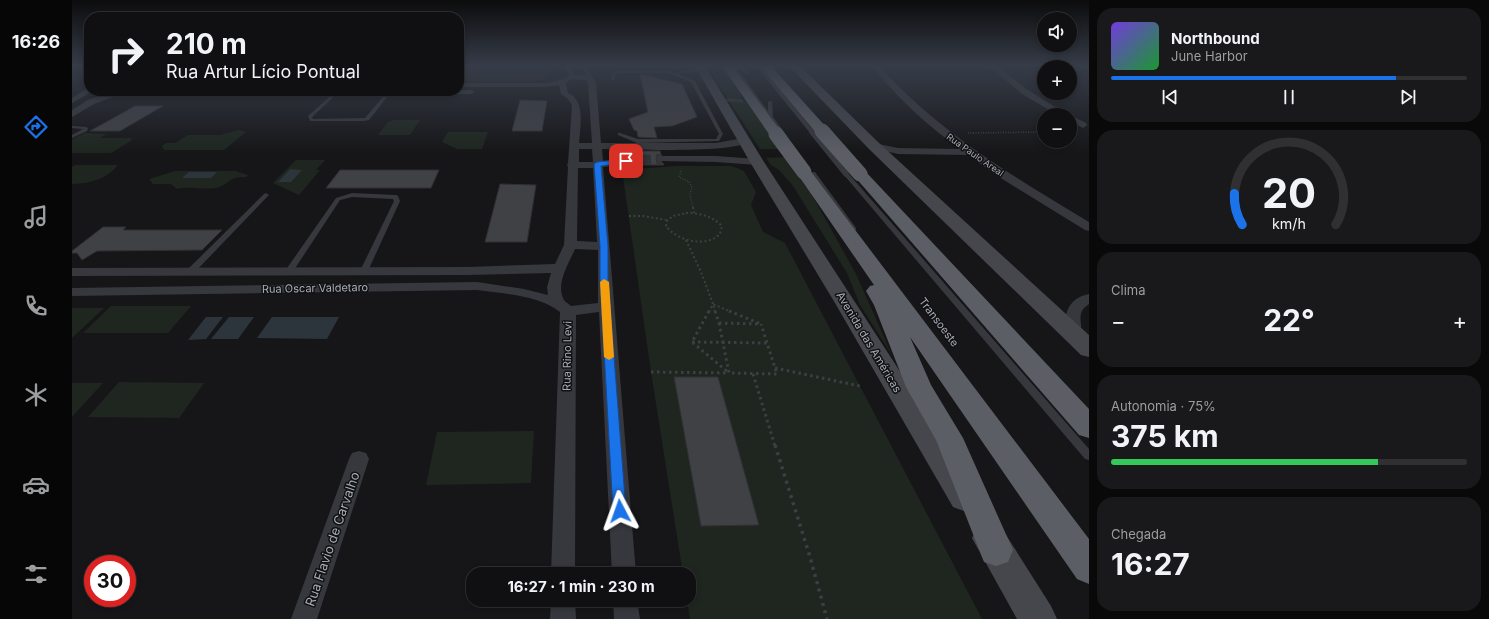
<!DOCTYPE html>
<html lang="pt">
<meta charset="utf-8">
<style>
body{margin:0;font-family:Inter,sans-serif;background:#19191b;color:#f1f3f6;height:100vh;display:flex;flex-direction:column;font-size:15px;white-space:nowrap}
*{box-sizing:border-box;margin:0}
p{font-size:13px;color:#9c9d9f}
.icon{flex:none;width:22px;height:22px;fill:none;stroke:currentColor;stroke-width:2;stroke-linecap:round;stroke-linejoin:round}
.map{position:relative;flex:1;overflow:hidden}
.side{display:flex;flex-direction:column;gap:8px;padding:8px;background:#09090a;width:400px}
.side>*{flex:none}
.top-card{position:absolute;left:12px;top:12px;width:380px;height:84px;border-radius:16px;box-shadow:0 2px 6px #0003,0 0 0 1px #303032;background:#101012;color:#f1f3f6;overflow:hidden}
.fabs{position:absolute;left:965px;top:12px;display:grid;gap:8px}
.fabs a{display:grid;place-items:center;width:40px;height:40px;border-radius:50%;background:#101012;box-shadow:0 2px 6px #0003,0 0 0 1px #303032;font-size:20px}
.speed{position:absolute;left:12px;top:555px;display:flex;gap:8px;font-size:20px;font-weight:700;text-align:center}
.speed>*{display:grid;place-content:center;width:52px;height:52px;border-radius:50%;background:#101012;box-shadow:0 2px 6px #0003,0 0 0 1px #303032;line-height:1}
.speed .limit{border:6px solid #d22;background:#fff;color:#111}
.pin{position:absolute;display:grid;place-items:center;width:34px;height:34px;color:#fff;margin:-17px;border-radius:8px;box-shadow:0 2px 6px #0006}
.me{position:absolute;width:44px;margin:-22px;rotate:356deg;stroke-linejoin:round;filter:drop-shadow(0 0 3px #0008)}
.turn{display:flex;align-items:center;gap:14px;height:84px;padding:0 16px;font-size:18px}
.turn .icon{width:52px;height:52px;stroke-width:2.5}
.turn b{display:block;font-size:28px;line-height:34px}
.big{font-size:30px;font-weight:700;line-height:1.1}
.side .widget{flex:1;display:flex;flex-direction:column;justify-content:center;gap:6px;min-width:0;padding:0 14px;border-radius:16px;background:#19191b}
.side .dial{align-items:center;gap:0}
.dial svg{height:104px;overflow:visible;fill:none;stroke:#303032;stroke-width:7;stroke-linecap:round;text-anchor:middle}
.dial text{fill:#f1f3f6;stroke:none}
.song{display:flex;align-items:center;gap:12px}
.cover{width:48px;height:48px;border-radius:6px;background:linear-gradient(135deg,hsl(260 70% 55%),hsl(130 70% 35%))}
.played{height:4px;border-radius:2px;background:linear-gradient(90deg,#1a73e8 80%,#303032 80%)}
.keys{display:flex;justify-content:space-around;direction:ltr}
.heat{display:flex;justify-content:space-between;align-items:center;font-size:22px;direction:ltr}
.charge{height:6px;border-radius:3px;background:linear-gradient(90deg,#34c759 75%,#303032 0)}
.trip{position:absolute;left:394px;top:567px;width:230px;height:40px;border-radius:16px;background:#101012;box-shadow:0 2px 6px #0003,0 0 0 1px #303032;font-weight:700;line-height:40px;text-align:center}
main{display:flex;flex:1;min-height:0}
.dock{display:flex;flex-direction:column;width:72px;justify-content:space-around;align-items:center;background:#060607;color:#9c9d9f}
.dock .icon{width:28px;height:28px}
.dock .selected{color:#1a73e8}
.dock b{font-size:18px;color:#f1f3f6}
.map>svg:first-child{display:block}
.built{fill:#222225}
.green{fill:#1e261f}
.water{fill:#2c353c}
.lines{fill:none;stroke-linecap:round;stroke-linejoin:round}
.stream{stroke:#2c353c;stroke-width:3}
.building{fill:#404145;stroke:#303034}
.minor-tunnel{stroke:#333438;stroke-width:10;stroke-dasharray:10 5;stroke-linecap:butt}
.path-far3{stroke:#3d3f44;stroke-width:1.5;stroke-dasharray:1 1.5;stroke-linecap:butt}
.path-far2{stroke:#3d3f44;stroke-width:2;stroke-dasharray:2 2.5;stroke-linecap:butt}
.path-far1{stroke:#3d3f44;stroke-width:3;stroke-dasharray:2.5 3.5;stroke-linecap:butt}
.path{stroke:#3d3f44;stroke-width:3.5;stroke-dasharray:3 4.5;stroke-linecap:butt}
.service{fill:#37383d;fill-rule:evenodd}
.pedestrian{fill:#37383d;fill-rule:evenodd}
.minor{fill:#37383d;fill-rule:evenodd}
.secondary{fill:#45474d;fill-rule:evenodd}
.trunk{fill:#5b5e65;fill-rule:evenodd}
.service-bridge{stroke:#37383d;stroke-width:5.5}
.trunk-bridge{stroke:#5b5e65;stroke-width:15}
.route{fill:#1a73e8;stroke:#114b97}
.slow{fill:#f59e0b}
.labels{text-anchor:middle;stroke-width:3;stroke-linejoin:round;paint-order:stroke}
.far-street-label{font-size:9px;fill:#a8adb8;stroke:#111113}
.street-label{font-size:11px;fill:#a8adb8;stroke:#111113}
.near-street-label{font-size:13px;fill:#a8adb8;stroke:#111113}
</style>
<main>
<nav class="dock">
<b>16:26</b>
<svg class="icon selected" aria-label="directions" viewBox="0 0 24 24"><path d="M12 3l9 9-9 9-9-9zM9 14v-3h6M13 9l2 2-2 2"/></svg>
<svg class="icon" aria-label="music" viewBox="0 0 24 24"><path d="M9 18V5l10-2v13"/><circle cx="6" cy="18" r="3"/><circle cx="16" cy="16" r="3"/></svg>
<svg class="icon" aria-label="phone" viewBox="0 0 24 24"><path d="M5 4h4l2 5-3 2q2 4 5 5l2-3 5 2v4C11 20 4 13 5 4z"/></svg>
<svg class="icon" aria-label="climate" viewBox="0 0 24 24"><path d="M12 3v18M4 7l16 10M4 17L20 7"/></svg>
<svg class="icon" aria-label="car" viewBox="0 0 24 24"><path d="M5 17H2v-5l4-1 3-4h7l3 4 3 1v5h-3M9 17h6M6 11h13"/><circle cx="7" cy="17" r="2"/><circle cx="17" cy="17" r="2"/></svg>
<svg class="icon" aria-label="filters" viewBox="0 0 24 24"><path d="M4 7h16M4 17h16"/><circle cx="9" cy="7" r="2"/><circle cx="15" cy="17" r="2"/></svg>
</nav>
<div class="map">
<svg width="1017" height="619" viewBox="0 0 1017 619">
<rect width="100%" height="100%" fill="#161618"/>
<path class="built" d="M387 66H475L476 78 457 82 387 81Z"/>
<g class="green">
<path d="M635 66H652L668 91 670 100 678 104 739 193 784 274 820 355 788 305 775 273 721 186 707 170 699 165 694 158 712 157 707 149H688Z"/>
<path d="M321 120H348L338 135H306L316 122Z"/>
<path d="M167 130 174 132 152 150H92L90 146 94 143H103L116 135H148Z"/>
<path d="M376 132H416L410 149H385L370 142Z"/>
<path d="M13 133 34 134 28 138H59L60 140 39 153H0V139Z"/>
<path d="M224 160H253L244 170H248L227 195 201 183Z"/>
<path d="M3 165H46C35 179 17 184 0 184V167Z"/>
<path d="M605 166H659L665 168 672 171 684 192 679 205 691 232 713 243 910 619H618L615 600H617V574H611L579 372 550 170Z"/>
<path d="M103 171H163L176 175 174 177C156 176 158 185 143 188 131 190 117 186 105 189L99 184H81L77 179Z"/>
<path d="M39 306H119L96 333H11Z"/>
<path d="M0 308H32L0 338Z"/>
<path d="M47 382 132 383 107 418 16 417Z"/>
<path d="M0 383H31L0 417Z"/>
<path d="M462 431 459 483 354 485 365 432Z"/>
</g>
<g class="water">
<path d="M218 169 230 170 219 182H206Z"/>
<path d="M117 172H145L139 178H110Z"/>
<path d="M134 317H151L134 339 116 340Z"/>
<path d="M157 317H182L166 339H139Z"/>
<path d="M200 317H267L255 339 185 338Z"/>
</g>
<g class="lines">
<path class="stream" d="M656 100 670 101"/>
</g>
<g class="building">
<path d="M568 74 610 84 625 117 600 126 582 127 585 138 566 137 565 131 562 130 557 119 576 112Z"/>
<path d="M448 100 475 101 470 131H440Z"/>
<path d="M63 106H91L48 131H18Z"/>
<path d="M569 151H588L589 155 585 156 584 160 586 162 591 163 592 165H571L575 159 569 156Z"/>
<path d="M268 170H367L359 188H254Z"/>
<path d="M428 184 464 185 455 242H413Z"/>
<path d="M31 227H54L51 230H150L130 250 25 251 10 260 5 253H0V251Z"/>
<path d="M602 377H646L687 525 629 526Z"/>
</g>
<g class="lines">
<path class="minor-tunnel" d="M569 160 590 159"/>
<g class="path-far3">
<path d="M896 133 972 132"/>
<path d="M609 171 607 177 617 182 620 187 618 194 621 208"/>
</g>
<g class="path-far2">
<path d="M621 207 622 213"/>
<path d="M614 213C628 213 640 216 650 226L648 234C634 248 605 241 594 226L595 221 601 216Z"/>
<path d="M557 216H571L595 220"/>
<path d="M614 240 629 272 641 304 637 312"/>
<path d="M643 312 641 304 659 312"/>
</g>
<g class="path-far1">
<path d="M637 311 620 342 657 373"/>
<path d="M643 311 647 323"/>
<path d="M657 311 689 324"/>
<path d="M647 323 689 324"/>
<path d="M647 323 657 373 705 374 689 324"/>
<path d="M620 342 695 343"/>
<path d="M703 368 788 386"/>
<path d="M579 372 657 373"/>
<path d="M681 374 703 446"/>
</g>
<path class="path" d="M703 445 738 557 755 619"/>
<g class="service">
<path d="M590 66H613L591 68Z"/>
<path d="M659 66H663L696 111V102L700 101 701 117 715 136V137H711Z"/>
<path d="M664 66H669L677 73 674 74Z"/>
<path d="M684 66H688L742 131V133H738Z"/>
<path d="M629 68 630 70 606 74 623 81 651 134 647 141 565 143 546 135V133H548L566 139H644L647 134 619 82 596 73H547L543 75 542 80 539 79 540 74 546 71H596L602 73Z"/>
<path d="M264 91H268L240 117 241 119 293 118 316 91 319 92 297 120 291 121H238L236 116Z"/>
<path d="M0 126 14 127 16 128 15 131 0 138V135L11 129 0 128Z"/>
<path d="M739 172H743L784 228V230H780L739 174Z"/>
<path d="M772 173H776L1017 449V460L1013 459 772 175Z"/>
<path d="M194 193 197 195 196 196 121 274H115L114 272 115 270 192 194Z"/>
<path d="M280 193 324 195 326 196 328 201 295 273H289L288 271 322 201 321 199 280 197 268 200 220 273H214L213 271 264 198Z"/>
</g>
<g class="pedestrian">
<path d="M492 66H498L503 77 502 78H498Z"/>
<path d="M509 66H515L521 78 520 79H516Z"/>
</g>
<g class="minor">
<path d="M800 66H807C869 134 939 175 1017 222V231L1013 230 927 177 896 155 826 154 799 148 797 146 802 143 826 148 888 149C855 125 825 98 800 66Z"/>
<path d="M917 66H925L956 90 996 115H986L950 94Z"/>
<path d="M500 75C510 75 519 72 524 83L529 143H644L672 138 677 141C665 154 553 149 530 149L531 161 569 157 574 160 569 163 531 167 564 574H540L527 312 504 315 503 574H479L488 312C467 295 432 294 405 290L0 296V288L405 282 452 289 476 295 475 287 479 273 396 275 0 276V268L396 267 483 264 492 245 496 167 495 165 496 163 500 105 495 98 489 94 487 85 472 87H387V83H472L482 82ZM501 79 515 80 516 83 520 143H507C508 128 514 100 496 93L494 82ZM507 149H520L521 162H507ZM506 168H521L525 242 505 241ZM503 249 526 250V303L499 306C497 304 493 302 492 300 483 284 497 263 503 249Z"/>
<path d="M14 89H17V91H21L0 103V98Z"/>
<path d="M387 90H399L403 92 399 94H49L22 104 0 117V110L16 100 43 91H387Z"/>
<path d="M998 115 1014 123 1015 125 1011 128 998 121Z"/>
<path d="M590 156H644L685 159 690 162 685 165 644 162 586 161 585 159 586 157Z"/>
<path d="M1017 294V304C1001 314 1014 325 1007 337L1001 338 995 337C993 333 993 329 993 324 993 308 1001 297 1017 294Z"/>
<path d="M287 451 294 453 297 459 245 619H219L277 459 280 453Z"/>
<path d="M479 600H503L504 619H478Z"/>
<path d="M541 600H565L568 619H542Z"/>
</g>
<g class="secondary">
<path d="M623 66H633L692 162 903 487 908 497 903 507 892 511 881 507 763 303 678 162Z"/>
<path d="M717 66H728L807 143 1017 335V357L1009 355 797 149Z"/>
<path d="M917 522 929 527 979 606 985 619H945L900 538 905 527Z"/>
</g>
<g class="trunk">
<path d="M650 66H660L711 134 709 137H699Z"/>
<path d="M688 66H699L755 128 757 131 755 134H745Z"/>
<path d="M732 167 737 169 1017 539V584L1005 579 838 337 859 385 891 438 941 550 936 562 924 566 912 562 864 440 834 387 802 305 794 291 798 286 802 285 724 172 727 169Z"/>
<path d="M788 169 793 171 1017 409V438L1007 435 783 177 780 174 783 171Z"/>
</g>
<path class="service-bridge" d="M740 132 774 174"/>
<g class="trunk-bridge">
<path d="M750 131 788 174"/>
<path d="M704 134 732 172"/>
</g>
</g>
<linearGradient id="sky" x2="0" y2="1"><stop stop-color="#0c0c0d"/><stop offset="0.43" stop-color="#363c48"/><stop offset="1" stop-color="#363c48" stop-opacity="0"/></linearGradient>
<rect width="1017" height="153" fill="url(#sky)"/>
<path class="route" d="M554 159 556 160V162L529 166 536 246V279L554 511 552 515 548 517 543 515 541 511 528 279V246L522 164 525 162Z"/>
<path class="slow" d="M532 279 537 282 542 357 537 360 532 357 528 282Z"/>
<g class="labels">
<g class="far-street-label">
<text transform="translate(903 155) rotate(35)" y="3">Rua Paulo Areal</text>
</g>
<g class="street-label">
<text transform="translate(243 288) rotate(-1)" y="4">Rua Oscar Valdetaro</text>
<text transform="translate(867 322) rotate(53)" y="4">Transoeste</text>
<text transform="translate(797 342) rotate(59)" y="4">Avenida das Américas</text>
<text transform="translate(495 356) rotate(-89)" y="4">Rua Rino Levi</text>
</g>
<g class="near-street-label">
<text transform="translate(260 539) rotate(-71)" y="5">Rua Flavio de Carvalho</text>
</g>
</g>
</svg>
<div class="fabs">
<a><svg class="icon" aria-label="sound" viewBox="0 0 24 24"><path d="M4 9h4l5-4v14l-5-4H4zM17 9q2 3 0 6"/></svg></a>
<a>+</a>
<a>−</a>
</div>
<div class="speed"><div class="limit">30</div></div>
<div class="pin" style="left:554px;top:161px;background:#d93025"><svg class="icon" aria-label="arrive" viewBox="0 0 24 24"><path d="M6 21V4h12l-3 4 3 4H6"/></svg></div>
<svg class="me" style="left:548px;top:511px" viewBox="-20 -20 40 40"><path d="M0-17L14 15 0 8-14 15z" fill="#1a73e8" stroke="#fff" stroke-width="4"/></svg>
<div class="trip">16:27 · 1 min · 230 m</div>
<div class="top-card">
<div class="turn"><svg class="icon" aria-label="right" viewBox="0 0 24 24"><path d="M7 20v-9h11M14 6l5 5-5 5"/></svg><div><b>210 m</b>Rua Artur Lício Pontual</div></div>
</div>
</div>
<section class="side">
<div class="widget">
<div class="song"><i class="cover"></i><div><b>Northbound</b><p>June Harbor</p></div></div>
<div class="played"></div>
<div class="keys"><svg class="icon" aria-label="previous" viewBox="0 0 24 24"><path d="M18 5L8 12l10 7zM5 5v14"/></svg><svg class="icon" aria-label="pause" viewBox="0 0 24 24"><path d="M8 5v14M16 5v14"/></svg><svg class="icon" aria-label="next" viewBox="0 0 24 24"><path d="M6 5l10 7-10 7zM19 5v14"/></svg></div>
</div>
<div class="widget dial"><svg viewBox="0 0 100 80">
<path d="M14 69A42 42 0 1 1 86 69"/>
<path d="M14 69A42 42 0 0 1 8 45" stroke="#1a73e8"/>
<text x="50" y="56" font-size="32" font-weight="700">20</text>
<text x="50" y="72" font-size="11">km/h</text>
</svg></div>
<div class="widget"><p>Clima</p>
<div class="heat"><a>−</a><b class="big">22°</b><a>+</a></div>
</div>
<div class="widget"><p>Autonomia · 75%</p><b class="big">375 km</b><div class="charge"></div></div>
<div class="widget"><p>Chegada</p><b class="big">16:27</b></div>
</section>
</main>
